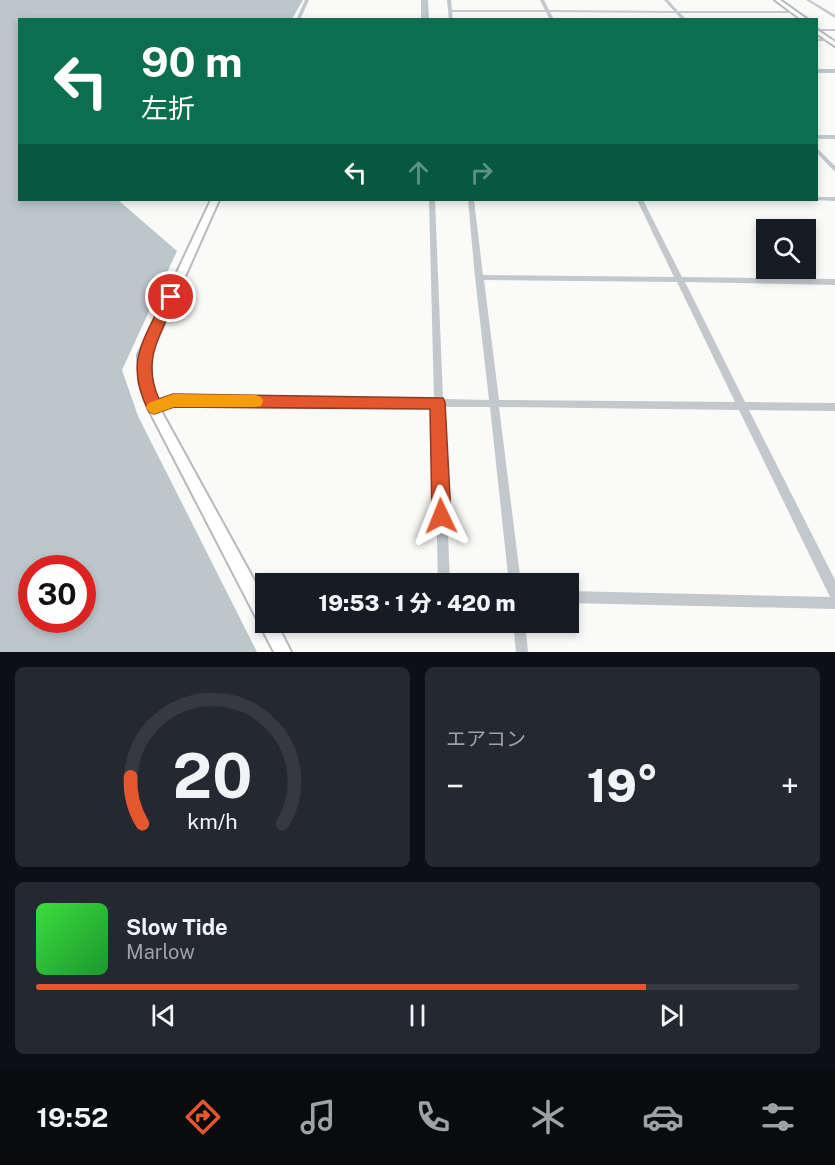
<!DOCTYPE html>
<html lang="ja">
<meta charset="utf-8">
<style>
body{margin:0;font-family:"Public Sans","Noto Sans JP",sans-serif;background:#242831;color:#f1f3f6;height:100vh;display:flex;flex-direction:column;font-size:22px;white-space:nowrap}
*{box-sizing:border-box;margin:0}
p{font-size:20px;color:#9ea1a6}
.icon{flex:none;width:33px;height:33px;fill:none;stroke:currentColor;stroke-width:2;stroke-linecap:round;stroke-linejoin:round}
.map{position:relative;height:652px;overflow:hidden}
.sheet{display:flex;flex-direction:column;gap:15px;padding:15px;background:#0d0f14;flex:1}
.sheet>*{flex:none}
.hud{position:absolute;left:18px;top:18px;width:800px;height:183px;border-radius:0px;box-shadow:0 3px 9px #0003;background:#0b6e4f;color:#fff;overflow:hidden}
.tools{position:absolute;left:756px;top:219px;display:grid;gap:12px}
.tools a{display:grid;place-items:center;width:60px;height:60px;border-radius:0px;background:#171b24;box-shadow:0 3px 9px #0003;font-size:30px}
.speed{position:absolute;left:18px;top:555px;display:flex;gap:12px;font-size:30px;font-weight:700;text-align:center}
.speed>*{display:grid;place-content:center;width:78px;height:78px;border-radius:50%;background:#171b24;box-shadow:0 3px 9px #0003;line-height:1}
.speed .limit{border:9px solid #d22;background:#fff;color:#111}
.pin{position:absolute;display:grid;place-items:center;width:51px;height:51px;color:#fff;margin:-26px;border:3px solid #fff;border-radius:50%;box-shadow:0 2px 6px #0007}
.me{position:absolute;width:66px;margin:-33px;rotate:358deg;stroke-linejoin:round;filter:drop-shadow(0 0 4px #0008)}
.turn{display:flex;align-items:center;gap:21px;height:126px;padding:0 24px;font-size:27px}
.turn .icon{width:78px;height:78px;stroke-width:2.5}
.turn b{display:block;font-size:42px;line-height:51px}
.lanes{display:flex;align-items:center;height:57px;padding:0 24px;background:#0003;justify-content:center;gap:30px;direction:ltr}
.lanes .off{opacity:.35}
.big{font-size:45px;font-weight:800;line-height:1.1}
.sheet .card{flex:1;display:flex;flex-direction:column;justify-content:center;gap:9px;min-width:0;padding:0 21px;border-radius:9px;background:#242831}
.sheet .dial{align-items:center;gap:0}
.dial svg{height:156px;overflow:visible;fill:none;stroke:#363941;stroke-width:7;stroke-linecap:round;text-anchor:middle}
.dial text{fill:#f1f3f6;stroke:none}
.song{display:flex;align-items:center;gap:18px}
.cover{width:72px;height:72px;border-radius:9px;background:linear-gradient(135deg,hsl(120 70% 55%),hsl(130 70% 35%))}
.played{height:6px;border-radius:3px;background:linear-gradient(90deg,#e4572e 80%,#363941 80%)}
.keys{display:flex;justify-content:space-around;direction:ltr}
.heat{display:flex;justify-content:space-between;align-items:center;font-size:33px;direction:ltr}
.sheet .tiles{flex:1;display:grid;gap:15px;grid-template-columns:1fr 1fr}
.card:last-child{grid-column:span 2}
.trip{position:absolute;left:255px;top:573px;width:324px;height:60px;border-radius:0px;background:#171b24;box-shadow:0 3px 9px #0003;font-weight:800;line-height:60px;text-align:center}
.dock{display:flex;height:96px;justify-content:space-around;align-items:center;background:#090b0e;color:#9ea1a6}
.dock .icon{width:42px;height:42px}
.dock .active{color:#e4572e}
.dock b{font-size:27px;color:#f1f3f6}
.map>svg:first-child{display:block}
.water{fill:#bbc7cb;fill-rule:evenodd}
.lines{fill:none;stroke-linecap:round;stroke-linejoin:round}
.canal{fill:#bbc7cb;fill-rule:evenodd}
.major-casing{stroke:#b5babe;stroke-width:4}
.minor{fill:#c3c8cc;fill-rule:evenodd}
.major{fill:#fff;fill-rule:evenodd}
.route{fill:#e4572e;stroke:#94391e;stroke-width:1.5}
.slow{fill:#f59e0b}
</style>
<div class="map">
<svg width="835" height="652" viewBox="0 0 835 652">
<rect width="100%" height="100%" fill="#fafaf8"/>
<path class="water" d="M0 0H303L292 19 20 20V200H118L177 251 122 370 138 416 257 652H0ZM32 568H82V620H32Z"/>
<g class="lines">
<g class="canal">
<path d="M424 0H428L429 20H425Z"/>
<rect x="816" y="69" width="19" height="2"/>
</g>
<g class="major-casing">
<g id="major">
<path d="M775 0H780L808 20H802Z"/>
<path d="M816 29 835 42V46L816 33Z"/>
<path d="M211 200H219L150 355 151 382 159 407 266 602V622H276L291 652H274L148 408 139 382 138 355Z"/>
</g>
</g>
<g class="minor">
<path d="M305 0H309L300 20H296Z"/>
<rect x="421" y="0" width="4" height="20"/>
<path d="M447 0H451L452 10H545L540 0H544L549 10 674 11 664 0H668L678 11H795L797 12 795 13H680L687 20H682L676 13 550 12 554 20H550L546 12H452L453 20H449Z"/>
<path d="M806 0H810L835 15V18Z"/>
<path d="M821 29H835V31H820Z"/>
<rect x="816" y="39" width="19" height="2"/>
<rect x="816" y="71" width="19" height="2"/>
<rect x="816" y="135" width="19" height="4"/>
<path d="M816 147 835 166V171L833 170 816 152Z"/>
<path d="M816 197H835V201L814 200H813H816Z"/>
<path d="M429 200H435L443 399 489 400 475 277 468 200H474L483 275 674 277 637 200H643L682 277 835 279V285L685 282 745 402 835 403V411L749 410 835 580V609L568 603V591L830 597 739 410 499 407 521 584H509L490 407H443L450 584H438L434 407 174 404 154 412 151 411 149 408 151 405 173 396 434 399ZM484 280 677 282 735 402 499 400Z"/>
<path d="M513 622H525L528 652H516Z"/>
</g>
<use href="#major" class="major"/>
</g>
<path class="route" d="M171 292 177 297C161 334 141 359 159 399L173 394 443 398 445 402 451 516 448 522 441 524 435 522 432 516 430 409 174 407 154 414 149 412C124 362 143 343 164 297Z"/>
<path class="slow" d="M173 394 256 395 261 397 263 401 261 406 256 407H174L154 414 149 412 146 407 149 403Z"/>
</svg>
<div class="tools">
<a><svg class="icon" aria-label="search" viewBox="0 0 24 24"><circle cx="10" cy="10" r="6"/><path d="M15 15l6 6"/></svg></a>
</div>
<div class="speed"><div class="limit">30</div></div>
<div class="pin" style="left:171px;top:297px;background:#d93025"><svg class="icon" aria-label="arrive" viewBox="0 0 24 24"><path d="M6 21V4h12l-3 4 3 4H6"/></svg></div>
<svg class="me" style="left:441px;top:516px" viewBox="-20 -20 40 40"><path d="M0-17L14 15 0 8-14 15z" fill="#e4572e" stroke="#fff" stroke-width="4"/></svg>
<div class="trip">19:53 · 1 分 · 420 m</div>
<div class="hud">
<div class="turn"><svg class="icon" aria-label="left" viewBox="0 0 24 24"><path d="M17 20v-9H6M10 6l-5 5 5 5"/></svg><div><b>90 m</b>左折</div></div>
<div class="lanes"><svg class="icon" aria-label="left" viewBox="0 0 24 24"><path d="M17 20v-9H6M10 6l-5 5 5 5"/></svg><svg class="icon off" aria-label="ahead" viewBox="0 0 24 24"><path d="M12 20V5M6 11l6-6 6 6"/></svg><svg class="icon off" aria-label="right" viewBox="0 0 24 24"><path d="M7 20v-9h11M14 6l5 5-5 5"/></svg></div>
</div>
</div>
<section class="sheet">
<div class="tiles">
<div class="card dial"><svg viewBox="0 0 100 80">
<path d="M14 69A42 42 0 1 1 86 69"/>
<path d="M14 69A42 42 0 0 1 8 45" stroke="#e4572e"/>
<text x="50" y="56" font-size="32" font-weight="700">20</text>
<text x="50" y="72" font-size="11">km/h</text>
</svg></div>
<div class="card"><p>エアコン</p>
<div class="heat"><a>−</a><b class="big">19°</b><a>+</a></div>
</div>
<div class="card">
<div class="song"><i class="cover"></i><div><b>Slow Tide</b><p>Marlow</p></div></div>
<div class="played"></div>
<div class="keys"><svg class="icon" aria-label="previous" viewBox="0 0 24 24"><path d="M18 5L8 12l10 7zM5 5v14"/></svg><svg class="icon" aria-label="pause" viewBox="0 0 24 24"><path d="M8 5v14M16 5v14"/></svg><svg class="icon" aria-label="next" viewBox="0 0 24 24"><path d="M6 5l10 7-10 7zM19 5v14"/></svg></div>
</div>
</div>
</section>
<nav class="dock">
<b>19:52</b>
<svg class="icon active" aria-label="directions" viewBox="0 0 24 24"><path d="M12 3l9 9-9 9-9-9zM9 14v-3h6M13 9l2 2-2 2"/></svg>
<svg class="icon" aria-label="music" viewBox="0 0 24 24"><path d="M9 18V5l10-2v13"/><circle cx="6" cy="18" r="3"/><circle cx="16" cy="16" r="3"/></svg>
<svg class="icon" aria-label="phone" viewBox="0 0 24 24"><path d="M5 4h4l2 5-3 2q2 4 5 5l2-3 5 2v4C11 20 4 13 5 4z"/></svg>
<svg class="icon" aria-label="climate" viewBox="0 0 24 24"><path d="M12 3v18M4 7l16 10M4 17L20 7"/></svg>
<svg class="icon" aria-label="car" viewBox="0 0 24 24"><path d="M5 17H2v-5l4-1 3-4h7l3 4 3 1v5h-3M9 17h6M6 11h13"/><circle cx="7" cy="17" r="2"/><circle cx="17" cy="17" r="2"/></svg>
<svg class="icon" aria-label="filters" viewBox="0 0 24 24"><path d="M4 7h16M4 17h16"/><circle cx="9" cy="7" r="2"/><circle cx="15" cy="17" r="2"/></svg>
</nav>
